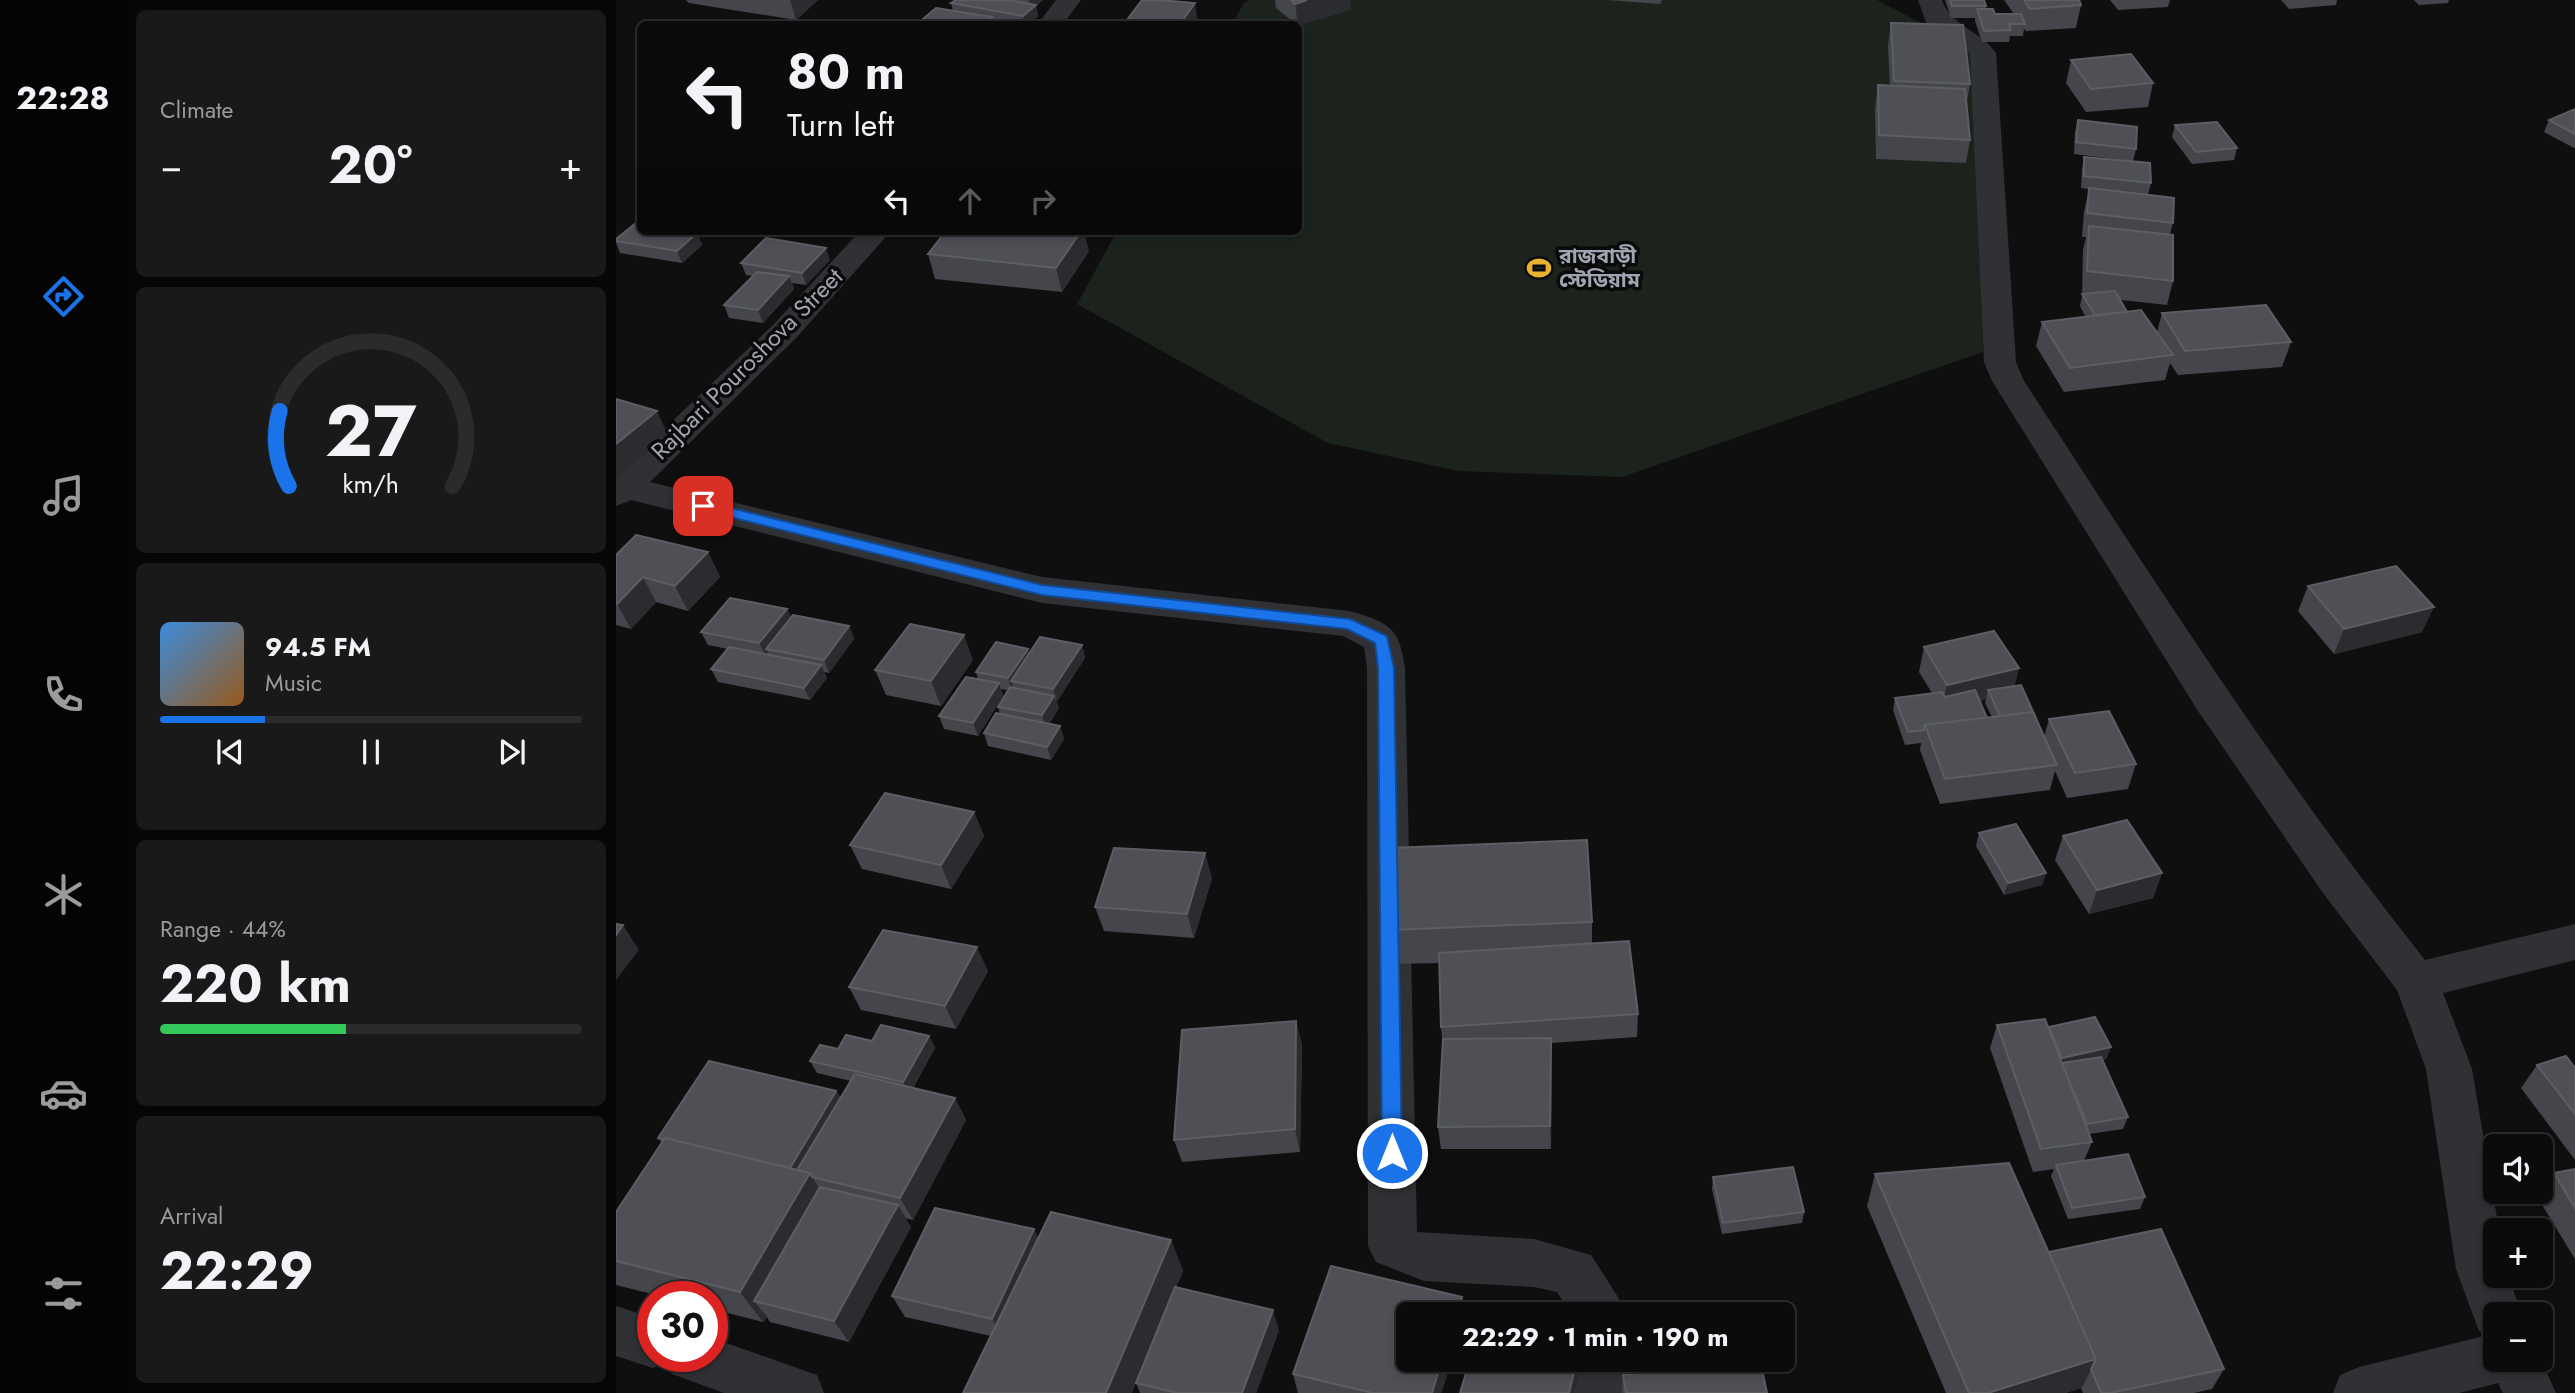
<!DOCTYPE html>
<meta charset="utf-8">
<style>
body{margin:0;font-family:Jost,"Noto Sans Bengali",sans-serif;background:#19191a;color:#f1f3f6;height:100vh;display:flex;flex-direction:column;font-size:26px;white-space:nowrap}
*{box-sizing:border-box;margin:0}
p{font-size:23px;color:#9a9b9d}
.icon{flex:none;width:38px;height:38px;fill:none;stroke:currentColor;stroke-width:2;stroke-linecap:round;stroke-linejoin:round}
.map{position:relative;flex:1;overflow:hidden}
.panel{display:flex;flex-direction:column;gap:10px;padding:10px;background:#060607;width:490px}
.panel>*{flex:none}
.top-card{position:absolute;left:21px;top:21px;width:665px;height:214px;border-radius:10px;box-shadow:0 4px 10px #0003,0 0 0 2px #2b2b2d;background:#0b0b0c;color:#f1f3f6;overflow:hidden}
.buttons{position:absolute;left:1867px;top:1134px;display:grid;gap:14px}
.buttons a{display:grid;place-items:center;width:70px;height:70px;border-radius:10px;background:#0b0b0c;box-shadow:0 4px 10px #0003,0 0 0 2px #2b2b2d;font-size:35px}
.speed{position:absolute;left:21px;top:1281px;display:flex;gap:14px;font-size:35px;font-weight:700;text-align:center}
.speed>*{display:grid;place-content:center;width:91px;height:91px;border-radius:50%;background:#0b0b0c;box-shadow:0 4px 10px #0003,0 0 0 2px #2b2b2d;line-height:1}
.speed .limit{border:10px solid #d22;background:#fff;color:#111}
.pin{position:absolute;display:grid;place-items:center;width:60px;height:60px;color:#fff;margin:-30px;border-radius:14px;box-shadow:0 4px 10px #0006}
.me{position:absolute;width:77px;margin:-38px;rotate:0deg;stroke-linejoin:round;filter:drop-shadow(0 0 5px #0008)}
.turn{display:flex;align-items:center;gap:24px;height:147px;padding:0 35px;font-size:32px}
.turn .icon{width:91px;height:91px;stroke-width:2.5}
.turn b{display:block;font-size:49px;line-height:60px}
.lanes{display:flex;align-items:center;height:66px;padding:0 35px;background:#0003;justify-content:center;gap:35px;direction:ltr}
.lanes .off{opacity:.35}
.big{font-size:52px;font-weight:700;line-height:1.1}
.panel .card{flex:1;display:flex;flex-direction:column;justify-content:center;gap:10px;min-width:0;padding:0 24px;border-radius:10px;background:#19191a}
.panel .dial{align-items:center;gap:0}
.dial svg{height:182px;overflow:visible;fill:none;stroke:#2b2b2d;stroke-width:7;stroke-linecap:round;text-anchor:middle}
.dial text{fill:#f1f3f6;stroke:none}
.song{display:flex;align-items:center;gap:21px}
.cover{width:84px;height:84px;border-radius:10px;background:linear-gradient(135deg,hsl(210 70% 55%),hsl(30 70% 35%))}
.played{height:7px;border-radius:4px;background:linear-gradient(90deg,#1a73e8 25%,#2b2b2d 25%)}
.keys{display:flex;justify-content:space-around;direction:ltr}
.heat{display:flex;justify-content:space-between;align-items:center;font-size:38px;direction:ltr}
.charge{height:10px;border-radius:5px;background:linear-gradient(90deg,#34c759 44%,#2b2b2d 0)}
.trip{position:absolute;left:780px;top:1302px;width:399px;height:70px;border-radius:10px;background:#0b0b0c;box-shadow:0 4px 10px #0003,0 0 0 2px #2b2b2d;font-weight:700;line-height:70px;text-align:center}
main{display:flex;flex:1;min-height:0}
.dock{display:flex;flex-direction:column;width:126px;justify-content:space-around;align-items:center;background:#040405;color:#9a9b9d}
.dock .icon{width:49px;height:49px}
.dock .current{color:#1a73e8}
.dock b{font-size:32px;color:#f1f3f6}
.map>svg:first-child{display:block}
.green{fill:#1c231d}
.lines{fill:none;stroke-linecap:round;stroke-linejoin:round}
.minor{fill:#303135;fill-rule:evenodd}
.wall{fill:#45464b;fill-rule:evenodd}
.shaded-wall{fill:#2b2c2f}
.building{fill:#4f5056;stroke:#5c5e64;stroke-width:2}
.route{fill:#1a73e8;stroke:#114b97;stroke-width:2}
.labels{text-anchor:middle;stroke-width:7;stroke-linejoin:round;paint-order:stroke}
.far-poi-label{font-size:21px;font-weight:bold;fill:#a1a5b1;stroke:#0a0a0b;text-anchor:start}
.street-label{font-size:24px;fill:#a1a5b1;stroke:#0a0a0b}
</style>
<main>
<nav class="dock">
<b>22:28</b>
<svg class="icon current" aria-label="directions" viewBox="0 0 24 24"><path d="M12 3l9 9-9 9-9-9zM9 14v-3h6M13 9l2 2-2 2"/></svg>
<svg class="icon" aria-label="music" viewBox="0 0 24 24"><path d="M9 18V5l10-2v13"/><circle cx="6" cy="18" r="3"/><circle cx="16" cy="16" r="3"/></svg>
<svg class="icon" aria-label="phone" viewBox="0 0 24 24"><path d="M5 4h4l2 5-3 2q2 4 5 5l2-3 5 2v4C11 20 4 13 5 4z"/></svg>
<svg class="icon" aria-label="climate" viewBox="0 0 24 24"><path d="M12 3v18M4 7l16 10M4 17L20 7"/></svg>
<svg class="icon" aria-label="car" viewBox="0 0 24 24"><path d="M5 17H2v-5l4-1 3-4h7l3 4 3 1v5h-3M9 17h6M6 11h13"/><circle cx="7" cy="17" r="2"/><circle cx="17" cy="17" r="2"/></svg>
<svg class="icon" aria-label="filters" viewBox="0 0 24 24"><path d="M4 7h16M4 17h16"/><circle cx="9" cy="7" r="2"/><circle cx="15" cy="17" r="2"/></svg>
</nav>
<section class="panel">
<div class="card"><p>Climate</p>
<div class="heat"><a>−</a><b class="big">20°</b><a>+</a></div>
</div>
<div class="card dial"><svg viewBox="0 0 100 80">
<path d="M14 69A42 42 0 1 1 86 69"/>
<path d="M14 69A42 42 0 0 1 10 36" stroke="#1a73e8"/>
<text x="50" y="56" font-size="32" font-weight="700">27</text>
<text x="50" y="72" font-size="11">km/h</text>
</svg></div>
<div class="card">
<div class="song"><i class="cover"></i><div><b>94.5 FM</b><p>Music</p></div></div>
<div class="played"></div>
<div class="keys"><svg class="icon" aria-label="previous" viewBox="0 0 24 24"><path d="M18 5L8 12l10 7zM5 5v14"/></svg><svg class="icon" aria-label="pause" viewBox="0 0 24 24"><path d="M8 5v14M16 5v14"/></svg><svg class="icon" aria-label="next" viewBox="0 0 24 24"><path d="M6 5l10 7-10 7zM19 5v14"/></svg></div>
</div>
<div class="card"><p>Range · 44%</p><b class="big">220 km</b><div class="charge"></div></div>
<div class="card"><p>Arrival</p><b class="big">22:29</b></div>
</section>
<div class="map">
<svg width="1959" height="1393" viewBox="0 0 1959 1393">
<rect width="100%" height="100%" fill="#0f0f10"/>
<path class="green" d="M634 0H1261L1359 51 1367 352 1006 477 843 471 712 443 461 304 501 231H682V24H616L628 3Z"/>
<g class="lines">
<g class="minor">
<path d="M440 0H465L447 24H422Z"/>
<path d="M1302 0H1326C1334 25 1365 31 1380 53L1400 362 1408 381C1536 578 1663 776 1809 960L1959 924V960L1827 993 1856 1069 1883 1230H1880V1276H1892L1906 1314H1880V1360H1925L1940 1393H1887L1882 1383 1843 1393H1717L1724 1375 1743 1367 1872 1335 1863 1331 1840 1269 1810 1069 1781 990 1707 893 1582 711 1376 381 1368 362 1354 53 1310 22Z"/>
<path d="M244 231H275L181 337 34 482 426 577 734 611C774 623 783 627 789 668L801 1232 918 1239 975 1255 1002 1297 1009 1314H955L941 1292 918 1287 808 1281 760 1262 752 1246 751 668 748 647 727 636 426 603 15 500 0 506V475L159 323Z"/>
<path d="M0 1306 37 1318V1356H96V1338L201 1375 208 1393H108L56 1374 51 1362 37 1368 0 1356Z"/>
<rect x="958" y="1360" width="52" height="33"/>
</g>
</g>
<g class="wall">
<path d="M70 0H202L180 20 73 3Z"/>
<path d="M340 0H427L420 6 422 16 413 24H392L377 22 378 24 337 11 335 3Z"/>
<path d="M659 0H734L735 10 680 24 660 8Z"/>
<path d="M991 0H1046L1044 4Z"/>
<path d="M1329 0H1368L1370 6V9L1379 14H1398L1388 0H1463L1465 5 1460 28 1410 31 1408 29 1407 36H1394L1393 42H1366L1359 21V18H1335Z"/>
<path d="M1494 0H1554L1552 7 1502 10Z"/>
<path d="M1665 0H1721L1720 5 1673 9Z"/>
<path d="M1798 0H1833L1832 3 1803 5Z"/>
<path d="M1275 23 1354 84 1350 106 1354 140 1350 163 1260 159 1259 109 1262 85 1274 86 1272 46Z"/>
<path d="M1455 60 1537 83 1532 107 1470 112 1450 83Z"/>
<path d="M1959 109V148H1958L1928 132 1933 120Z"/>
<path d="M1462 120 1520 149 1517 161 1458 154 1459 132Z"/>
<path d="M1559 125 1621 148 1618 160 1576 164 1556 137Z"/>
<path d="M1468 157 1535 183 1532 195 1557 223 1554 234 1557 281 1551 305 1505 300 1511 312 1541 332 1546 313 1675 342 1666 367 1562 375 1554 363 1549 380 1448 392 1420 346 1426 322 1469 316 1464 306 1466 296 1467 250 1470 237H1466L1468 212 1473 189 1465 188 1466 169Z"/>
<path d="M81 233 86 245 66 263 4 253 0 243V239Z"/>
<path d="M473 251 446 292 319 279 312 254Z"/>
<path d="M214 260 190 285 176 283 178 289 147 323 113 318 108 305 137 276 130 275 125 263Z"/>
<path d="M92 552 104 577 72 611 40 602 15 629 0 625V555Z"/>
<path d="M1692 586 1806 632 1718 654 1682 611Z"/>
<path d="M171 609 175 617 233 626 238 639 213 673 208 672 211 678 194 700 102 682 95 669 112 649 92 645 85 632Z"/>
<path d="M466 645 469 658 440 701 443 708 433 724 444 726 448 739 435 760 372 746 368 733 384 714 382 707 392 690 385 689 387 696 362 736 328 729 323 716 362 679 360 672 413 653Z"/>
<path d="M1308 647 1403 668 1398 686 1428 737 1433 719 1520 764 1512 789 1451 798 1439 771 1434 790 1324 804 1304 750 1305 743 1289 745 1277 710 1279 698 1316 693 1303 672ZM1370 699 1369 703 1376 717 1371 718 1364 701Z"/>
<path d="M357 660 325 706 270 695 259 670Z"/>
<path d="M358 812 368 836 335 889 246 869 234 845Z"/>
<path d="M1363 833 1430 873 1426 885 1388 895 1360 846Z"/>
<path d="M1447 836 1546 873 1537 898 1473 914 1439 860Z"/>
<path d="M596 878 578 938 488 931 479 907Z"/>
<path d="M976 922V943L1022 1014 1021 1037 936 1043 935 1149H825L822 1127 827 1047 825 1027 823 963 777 964 772 930Z"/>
<path d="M372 971 340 1029 245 1010 233 987Z"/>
<path d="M1381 1025 1433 1027 1495 1047 1490 1059 1486 1060 1512 1117 1507 1129 1473 1134 1476 1142 1468 1161 1529 1197 1524 1209 1452 1219 1435 1176 1438 1169 1417 1172 1374 1048Z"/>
<path d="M313 1036 319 1048 297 1088 339 1098 350 1120 297 1220 289 1218 295 1227 233 1342 154 1322 151 1317 147 1322 96 1309V1297H48L0 1285V1212L46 1143 42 1138 220 1091 225 1098 235 1081 201 1073 194 1061 222 1049 256 1041Z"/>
<path d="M686 1044 684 1152 566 1162 558 1140Z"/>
<path d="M1921 1065 1959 1068V1160L1905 1088Z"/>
<path d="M1959 1169V1259L1920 1195 1923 1192H1925V1189L1938 1173Z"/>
<path d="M1259 1174 1433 1252 1608 1369 1596 1389 1578 1393H1467L1465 1388 1449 1393H1330L1251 1206Z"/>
<path d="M1097 1177 1188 1212 1186 1223 1106 1234 1096 1189Z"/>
<path d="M418 1229 422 1238 555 1240 567 1271 560 1287 663 1330 640 1393H524L520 1383 532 1354 375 1336 289 1317 276 1296Z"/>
<path d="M715 1266 846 1297 848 1314H793V1360H836L825 1393H682L677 1374Z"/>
<path d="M1007 1375 1151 1393H1006Z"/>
</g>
<g class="shaded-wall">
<path d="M174 0H202L180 20Z"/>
<path d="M413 0H427L420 6 422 16 413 24H409L407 16 415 9Z"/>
<path d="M691 0H734L735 10 682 26 679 4Z"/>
<path d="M579 3 582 24H564Z"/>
<path d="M376 17 378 24H367Z"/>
<path d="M465 231H468L473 251 446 292 440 268Z"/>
<path d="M81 233 86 245 66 263 61 251Z"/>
<path d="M210 248 214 260 190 285 186 273Z"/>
<path d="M173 276 178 289 147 323 142 310Z"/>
<path d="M41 411 52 435 0 479V444Z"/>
<path d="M92 552 104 577 72 611 59 586Z"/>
<path d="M27 577 40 602 15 629 1 604Z"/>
<path d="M1818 607 1806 632 1718 654 1728 629Z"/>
<path d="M171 609 177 622 150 649 152 653 150 656 143 643Z"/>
<path d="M233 626 238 639 213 673 208 660Z"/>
<path d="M348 635 357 660 325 706 315 681Z"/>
<path d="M466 645 469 658 441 702 437 689Z"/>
<path d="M412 649 416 662 395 681 398 689 396 691 392 678Z"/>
<path d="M205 665 211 678 194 700 188 688Z"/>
<path d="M1403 668 1397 693 1372 690 1370 699 1326 710 1331 685Z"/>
<path d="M383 683 387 696 362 736 357 723Z"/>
<path d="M438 696 443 708 430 728 426 715Z"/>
<path d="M444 726 448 739 435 760 431 747Z"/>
<path d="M358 812 368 836 335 889 325 865Z"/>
<path d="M589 853 596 878 578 938 571 914Z"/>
<path d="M1430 873 1426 885 1388 895 1392 883Z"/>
<path d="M1546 873 1537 898 1473 914 1481 890Z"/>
<path d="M7 925 23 950 0 980V935Z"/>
<path d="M361 947 372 971 340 1029 329 1006Z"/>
<path d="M680 1021 686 1044 684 1152 679 1129Z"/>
<path d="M313 1036 319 1048 293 1094 287 1082Z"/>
<path d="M935 1038 936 1062 935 1149 934 1126Z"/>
<path d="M1495 1047 1490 1059 1442 1070 1446 1058Z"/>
<path d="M220 1091 234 1114 196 1177 214 1205 138 1301 151 1317 147 1322 124 1292 173 1169Z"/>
<path d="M339 1098 350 1120 297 1220 284 1198Z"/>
<path d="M282 1205 295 1227 233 1342 218 1321Z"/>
<path d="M418 1229 429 1251 388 1339 376 1319Z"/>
<path d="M555 1240 567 1271 516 1393H490Z"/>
<path d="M846 1297 848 1314H841Z"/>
<path d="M657 1310 663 1330 640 1393H626Z"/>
<path d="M1480 1359 1466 1388 1449 1393H1372Z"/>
<path d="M826 1360H836L825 1393H816Z"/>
<path d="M961 1360H965V1368L958 1393H953Z"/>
</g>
<g class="building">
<path d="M340 0H391L420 5 407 16 335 3Z"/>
<path d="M526 0H543L579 3 564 24H508Z"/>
<path d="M675 0H691L679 4Z"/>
<path d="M1334 0H1368L1370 6H1336Z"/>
<path d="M1408 0H1463L1465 5 1414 9Z"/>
<path d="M320 8 376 17 367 24H301Z"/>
<path d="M1361 9H1377L1379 14H1405L1409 24H1393L1395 30 1368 31Z"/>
<path d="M1275 23 1347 25 1354 84 1278 81Z"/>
<path d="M1515 54 1537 83 1475 89 1455 60Z"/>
<path d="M1262 85 1349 89 1354 140 1263 135Z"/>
<path d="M1959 109V134L1933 120Z"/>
<path d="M1462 120 1521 127 1520 149 1460 142Z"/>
<path d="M1601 122 1621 148 1580 152 1559 125Z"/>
<path d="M1468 157 1534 163 1535 183 1468 176Z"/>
<path d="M1473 188 1558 198 1557 223 1471 213Z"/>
<path d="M20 223H24V231H71L81 233 61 251 0 241V239Z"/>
<path d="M1473 226 1557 235V281L1471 271Z"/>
<path d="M330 231H465L440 268 312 254Z"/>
<path d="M150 238 210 248 186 273 125 263Z"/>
<path d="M141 272 173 276 142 310 108 305Z"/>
<path d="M1499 291 1511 312 1479 315 1466 294Z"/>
<path d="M1650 305 1675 342 1569 351 1546 313Z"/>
<path d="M1525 310 1557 355 1454 368 1426 322Z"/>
<path d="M0 399 41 411 0 444Z"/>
<path d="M20 535 92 552 59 586 27 577 1 604H0V555Z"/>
<path d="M1780 566 1818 607 1728 629 1692 586Z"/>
<path d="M114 598 171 609 143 643 85 632Z"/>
<path d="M177 615 233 626 208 660 150 649Z"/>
<path d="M294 624 348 635 315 681 259 670Z"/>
<path d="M1378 631 1403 668 1331 685 1308 647Z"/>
<path d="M424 637 466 645 437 689 395 681Z"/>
<path d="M380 642 412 649 392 678 360 672Z"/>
<path d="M113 647 205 665 188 688 95 669Z"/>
<path d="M350 677 383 683 357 723 323 716Z"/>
<path d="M1405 685 1420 718 1417 712 1384 716 1372 690Z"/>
<path d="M394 687 438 696 426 715 382 707Z"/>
<path d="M1359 690 1371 718 1309 725 1308 730 1292 732 1279 698 1326 692 1329 697Z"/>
<path d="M1493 711 1520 764 1459 773 1433 719Z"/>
<path d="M1417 712 1441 765 1329 779 1309 725Z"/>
<path d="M380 713 444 726 431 747 368 733Z"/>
<path d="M269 793 358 812 325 865 234 845Z"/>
<path d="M1511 820 1546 873 1481 890 1447 836Z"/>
<path d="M1400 824 1430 873 1392 883 1363 833Z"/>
<path d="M971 840 976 922 772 930 775 848Z"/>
<path d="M498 848 589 853 571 914 479 907Z"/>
<path d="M0 924 7 925 0 935Z"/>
<path d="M267 930 361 947 329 1006 233 987Z"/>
<path d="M1013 941 1022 1014 825 1027 823 953Z"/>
<path d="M1479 1017 1495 1047 1446 1058 1433 1027Z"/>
<path d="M1429 1019 1476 1142 1425 1149 1381 1025Z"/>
<path d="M680 1021 679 1129 558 1140 566 1030Z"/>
<path d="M265 1025 313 1036 287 1082 194 1061 204 1045 222 1049 230 1035 256 1041Z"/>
<path d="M935 1038 934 1126 822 1127 827 1039Z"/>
<path d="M1950 1056 1959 1068V1114L1921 1065Z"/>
<path d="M1485 1057 1512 1117 1471 1124 1446 1063Z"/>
<path d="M93 1061 220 1091 174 1168 42 1138Z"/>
<path d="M239 1074 339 1098 284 1198 196 1177 194 1173 181 1170Z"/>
<path d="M49 1138 194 1173 124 1292 0 1261V1212Z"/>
<path d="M1512 1154 1529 1197 1456 1208 1440 1165Z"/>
<path d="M1393 1163 1480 1359 1372 1393H1353L1259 1174Z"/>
<path d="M1177 1167 1188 1212 1107 1223 1097 1177Z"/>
<path d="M1959 1169V1208L1938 1173Z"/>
<path d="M204 1187 282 1205 218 1321 138 1301Z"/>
<path d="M319 1208 418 1229 376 1319 276 1296Z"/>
<path d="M435 1212 555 1240 490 1393H347Z"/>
<path d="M1545 1229 1608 1369 1494 1393H1485L1475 1369 1480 1359 1433 1252Z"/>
<path d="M715 1266 846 1297 841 1314H793V1360H826L816 1393H757L677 1374Z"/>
<path d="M559 1287 657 1310 626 1393H561L520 1383Z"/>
<path d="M854 1360H961L953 1393H844Z"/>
<path d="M1114 1360H1144L1151 1393H1010L1007 1375Z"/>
</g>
<path class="route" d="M87 501 426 585 734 619 771 636 778 668 786 1153 783 1159 776 1162 769 1159 766 1153 762 668 759 643 731 629 426 595 82 509 79 506Z"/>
<defs>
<g id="stadium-bare" transform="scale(1.89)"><path d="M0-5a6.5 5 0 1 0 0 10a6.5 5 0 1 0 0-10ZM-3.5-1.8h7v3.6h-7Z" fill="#e8b230" stroke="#0a0a0b" stroke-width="2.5" paint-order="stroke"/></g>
</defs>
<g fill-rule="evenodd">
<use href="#stadium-bare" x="923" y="268"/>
</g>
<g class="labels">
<g class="far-poi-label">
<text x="943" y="263">রাজবাড়ী<tspan x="943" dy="24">স্টেডিয়াম</tspan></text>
</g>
<g class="street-label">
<text transform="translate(131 364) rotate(-45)" y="8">Rajbari Pouroshova Street</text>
</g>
</g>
</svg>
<div class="buttons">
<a><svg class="icon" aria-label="sound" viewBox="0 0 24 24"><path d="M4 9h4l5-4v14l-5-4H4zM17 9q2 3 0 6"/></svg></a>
<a>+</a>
<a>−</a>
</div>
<div class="speed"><div class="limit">30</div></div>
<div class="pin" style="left:87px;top:506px;background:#d93025"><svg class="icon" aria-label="arrive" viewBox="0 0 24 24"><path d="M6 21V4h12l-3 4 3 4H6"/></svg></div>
<svg class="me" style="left:776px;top:1153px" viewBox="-20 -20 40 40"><circle r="17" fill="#1a73e8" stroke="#fff" stroke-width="3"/><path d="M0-11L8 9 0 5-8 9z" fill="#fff"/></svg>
<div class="trip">22:29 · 1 min · 190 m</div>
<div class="top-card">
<div class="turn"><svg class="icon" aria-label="left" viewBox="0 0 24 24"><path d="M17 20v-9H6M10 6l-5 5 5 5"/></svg><div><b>80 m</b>Turn left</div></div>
<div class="lanes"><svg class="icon" aria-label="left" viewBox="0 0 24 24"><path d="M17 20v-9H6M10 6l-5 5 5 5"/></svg><svg class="icon off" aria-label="ahead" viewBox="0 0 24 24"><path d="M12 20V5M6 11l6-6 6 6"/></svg><svg class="icon off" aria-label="right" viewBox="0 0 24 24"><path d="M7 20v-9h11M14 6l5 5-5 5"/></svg></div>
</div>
</div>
</main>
